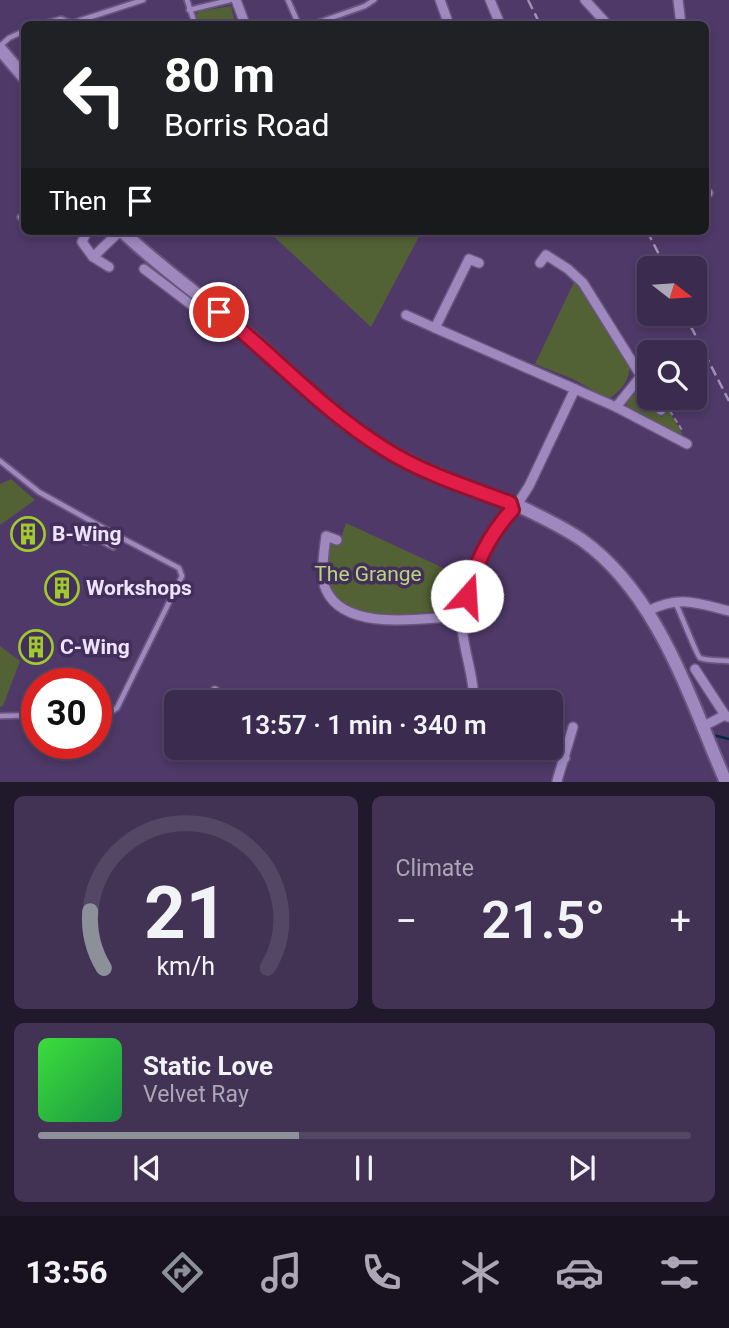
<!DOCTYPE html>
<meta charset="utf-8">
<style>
body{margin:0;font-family:Roboto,sans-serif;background:#423355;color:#f1f3f6;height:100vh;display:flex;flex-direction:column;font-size:26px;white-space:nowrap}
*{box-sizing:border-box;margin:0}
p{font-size:23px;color:#aca7b6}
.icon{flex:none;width:38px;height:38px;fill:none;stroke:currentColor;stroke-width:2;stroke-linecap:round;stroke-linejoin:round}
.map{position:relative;height:782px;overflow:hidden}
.panel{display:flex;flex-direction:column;gap:14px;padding:14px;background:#20182b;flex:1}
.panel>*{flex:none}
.banner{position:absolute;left:21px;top:21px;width:688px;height:214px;border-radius:10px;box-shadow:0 4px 10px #0003,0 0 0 2px #544766;background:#202124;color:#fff;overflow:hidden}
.needle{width:46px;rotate:107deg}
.controls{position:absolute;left:637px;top:256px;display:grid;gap:14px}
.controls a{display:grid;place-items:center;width:70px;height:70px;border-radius:10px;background:#3b2b4e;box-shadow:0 4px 10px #0003,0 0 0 2px #544766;font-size:35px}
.speed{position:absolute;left:21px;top:668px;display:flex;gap:14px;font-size:35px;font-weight:700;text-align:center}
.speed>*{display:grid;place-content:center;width:91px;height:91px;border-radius:50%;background:#3b2b4e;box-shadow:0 4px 10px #0003,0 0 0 2px #544766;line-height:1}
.speed .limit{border:10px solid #d22;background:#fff;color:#111}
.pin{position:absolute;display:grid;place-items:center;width:60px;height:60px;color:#fff;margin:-30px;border:4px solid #fff;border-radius:50%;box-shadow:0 2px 7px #0007}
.me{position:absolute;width:77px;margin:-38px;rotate:19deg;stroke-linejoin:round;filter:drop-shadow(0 0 5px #0008)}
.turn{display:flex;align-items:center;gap:24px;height:147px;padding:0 28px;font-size:32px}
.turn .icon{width:91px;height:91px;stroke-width:2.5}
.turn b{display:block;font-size:49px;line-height:60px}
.then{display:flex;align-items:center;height:66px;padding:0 28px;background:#0003;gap:14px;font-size:26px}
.big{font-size:52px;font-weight:600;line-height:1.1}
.panel .card{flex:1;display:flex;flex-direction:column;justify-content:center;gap:10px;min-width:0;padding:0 24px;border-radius:10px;background:#423355}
.panel .dial{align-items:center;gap:0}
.dial svg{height:182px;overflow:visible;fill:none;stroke:#544766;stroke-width:7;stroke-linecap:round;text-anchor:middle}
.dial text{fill:#f1f3f6;stroke:none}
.song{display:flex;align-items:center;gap:21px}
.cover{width:84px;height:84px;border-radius:10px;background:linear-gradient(135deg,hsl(120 70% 55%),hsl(140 70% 35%))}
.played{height:7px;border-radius:4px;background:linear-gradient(90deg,#8c9099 40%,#544766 40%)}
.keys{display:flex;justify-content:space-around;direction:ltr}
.heat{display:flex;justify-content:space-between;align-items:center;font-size:38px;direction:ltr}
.panel .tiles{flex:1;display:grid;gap:14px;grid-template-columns:1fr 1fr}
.card:last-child{grid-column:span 2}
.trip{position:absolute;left:164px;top:690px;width:399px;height:70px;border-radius:10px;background:#3b2b4e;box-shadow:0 4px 10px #0003,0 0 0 2px #544766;font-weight:600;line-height:70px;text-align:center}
.tab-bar{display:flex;height:112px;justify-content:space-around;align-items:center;background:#18111f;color:#aca7b6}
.tab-bar .icon{width:49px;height:49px}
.tab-bar .on{color:#8c9099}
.tab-bar b{font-size:32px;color:#f1f3f6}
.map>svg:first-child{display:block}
.green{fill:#526235}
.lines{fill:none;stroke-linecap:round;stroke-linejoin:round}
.stream{stroke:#002b48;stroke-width:2.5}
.lane-casing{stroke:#68567d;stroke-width:8}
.street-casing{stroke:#68567d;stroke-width:12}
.secondary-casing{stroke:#68567d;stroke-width:16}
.path{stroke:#9280a7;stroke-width:2;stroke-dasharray:5 3.5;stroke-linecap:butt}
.lane{stroke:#9f88bd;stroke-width:4.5}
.street{stroke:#9f88bd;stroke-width:9}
.secondary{stroke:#9f88bd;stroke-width:12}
.rail{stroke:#a190b6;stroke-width:2.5;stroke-dasharray:10 5;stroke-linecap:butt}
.route-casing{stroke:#92132f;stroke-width:18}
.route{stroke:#e11d48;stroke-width:12}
.labels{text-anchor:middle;stroke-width:7;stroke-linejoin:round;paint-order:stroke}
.poi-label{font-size:21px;font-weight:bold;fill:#eee2ff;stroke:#442e5c;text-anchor:start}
.park-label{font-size:21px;fill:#b8d57f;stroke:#442e5c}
</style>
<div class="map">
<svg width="729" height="782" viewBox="0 0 729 782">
<rect width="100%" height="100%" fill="#4f3968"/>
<g class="green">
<path d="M231 6 235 24H199L196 14 201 11Z"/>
<path d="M268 231H422L371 327Z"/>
<path d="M575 280 630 365C630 379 621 392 608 399L573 379 535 364Z"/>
<path d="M635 390C648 391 654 406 661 417L669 411 682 433 680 435 627 406 626 401Z"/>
<path d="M11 479 35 500 0 525V484Z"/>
<path d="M346 523 467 579 458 609C425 611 351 628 332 592 325 577 328 558 330 543L339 544Z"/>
<path d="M0 646 20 661 3 706 0 707Z"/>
</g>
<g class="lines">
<path class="stream" d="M713 735 729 739"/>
<g class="lane-casing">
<g id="lane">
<path d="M187 0 195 24"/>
<path d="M288 0 298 23 302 24"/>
<path d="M189 10 230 0"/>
<path d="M42 24 61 19 72 23 143 0"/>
<path d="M314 24 365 6 374 0"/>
<path d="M0 46 9 38 24 31"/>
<path d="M20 217 24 222"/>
<path d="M35 231H45"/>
<path d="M0 461 39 492 118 536 113 547 89 535 86 542"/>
<path d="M675 602C680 611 697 656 700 658 708 661 720 660 729 661"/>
<path d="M96 715H107L117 708 182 576 179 568 118 536"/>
<path d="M0 716 37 715"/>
</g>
</g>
<g class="street-casing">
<g id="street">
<path d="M236 0 245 24"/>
<path d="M440 0 448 22 442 24"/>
<path d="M490 0 500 24"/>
<path d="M585 0 607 24"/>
<path d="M678 0 681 24"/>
<path d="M705 192 708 193"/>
<path d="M87 231 82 242 93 257 109 267"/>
<path d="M93 257 120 231"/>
<path d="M479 263 469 259 435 328 575 389"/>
<path d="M144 269 206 316"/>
<path d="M406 315 435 328"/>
<path d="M641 376 649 389"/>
<path d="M654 397 661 410"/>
<path d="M616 407 687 444"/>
<path d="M520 500 529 486 575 389 616 407 641 376 583 283 568 269 546 255 540 263"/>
<path d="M337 540 326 536C324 550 320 578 326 590 346 633 424 618 463 616"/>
<path d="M648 611C679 595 697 603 729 611"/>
<path d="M695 669 725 715"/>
<path d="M215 691 213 699 221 702"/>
<path d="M474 702C474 676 464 652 462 627 460 585 485 540 512 510"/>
<path d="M702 727 725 715 728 717"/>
<path d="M528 747 565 758"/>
<path d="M557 781 573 727"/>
</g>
</g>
<g class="secondary-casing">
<g id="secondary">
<path d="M0 49 24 77"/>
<path d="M122 231C163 271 210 302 253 339 284 366 311 396 344 421 394 460 451 481 510 503"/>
<path d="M521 507C542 517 563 527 582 540 659 595 690 700 726 782"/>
</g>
</g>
<path class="path" d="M670 411 682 430"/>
<use href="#lane" class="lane"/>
<use href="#street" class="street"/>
<use href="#secondary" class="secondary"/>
<g class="rail">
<path d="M528 0 540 24"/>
<path d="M647 231 666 268"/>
<path d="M684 313 729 401"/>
</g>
</g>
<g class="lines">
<g class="route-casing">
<path id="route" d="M219 312C274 356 322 410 383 448 422 473 467 487 510 503L512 510C490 534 475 564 467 596"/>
</g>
<use href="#route" class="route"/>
</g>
<defs>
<g id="building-ring" transform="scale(1.75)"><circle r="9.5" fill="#442e5c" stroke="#9fca2d" stroke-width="1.5"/><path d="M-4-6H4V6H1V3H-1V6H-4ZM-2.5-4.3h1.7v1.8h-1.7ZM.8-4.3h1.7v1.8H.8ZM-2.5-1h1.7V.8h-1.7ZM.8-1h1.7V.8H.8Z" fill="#9fca2d"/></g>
</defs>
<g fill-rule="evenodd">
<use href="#building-ring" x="28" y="534"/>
<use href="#building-ring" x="62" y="588"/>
<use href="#building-ring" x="36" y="647"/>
</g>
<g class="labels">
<g class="poi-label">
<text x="52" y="541">B-Wing</text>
<text x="86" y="595">Workshops</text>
<text x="60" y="654">C-Wing</text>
</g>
<g class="park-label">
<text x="368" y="581">The Grange</text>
</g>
</g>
</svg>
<div class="controls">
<a><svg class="needle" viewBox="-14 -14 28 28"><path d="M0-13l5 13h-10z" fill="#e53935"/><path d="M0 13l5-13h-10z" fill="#aca7b6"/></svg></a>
<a><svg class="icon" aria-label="search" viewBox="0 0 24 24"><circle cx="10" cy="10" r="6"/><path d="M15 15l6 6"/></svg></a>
</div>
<div class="speed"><div class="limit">30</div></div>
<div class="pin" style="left:219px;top:312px;background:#d93025"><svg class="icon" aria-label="arrive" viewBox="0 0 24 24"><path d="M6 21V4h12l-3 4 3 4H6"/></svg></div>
<svg class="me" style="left:467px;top:596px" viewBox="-20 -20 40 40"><circle r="19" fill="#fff"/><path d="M0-13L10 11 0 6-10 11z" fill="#e11d48"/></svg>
<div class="trip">13:57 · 1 min · 340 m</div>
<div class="banner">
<div class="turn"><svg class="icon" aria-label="left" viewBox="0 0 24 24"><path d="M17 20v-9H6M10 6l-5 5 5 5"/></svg><div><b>80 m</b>Borris Road</div></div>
<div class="then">Then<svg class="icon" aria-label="arrive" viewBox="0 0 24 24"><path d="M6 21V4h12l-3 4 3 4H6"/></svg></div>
</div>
</div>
<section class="panel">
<div class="tiles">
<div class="card dial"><svg viewBox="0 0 100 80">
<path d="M14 69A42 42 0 1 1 86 69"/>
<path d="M14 69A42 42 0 0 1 8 44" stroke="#8c9099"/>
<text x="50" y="56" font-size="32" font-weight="700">21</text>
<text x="50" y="72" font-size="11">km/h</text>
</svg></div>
<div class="card"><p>Climate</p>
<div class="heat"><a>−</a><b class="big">21.5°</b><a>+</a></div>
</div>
<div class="card">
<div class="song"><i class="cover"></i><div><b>Static Love</b><p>Velvet Ray</p></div></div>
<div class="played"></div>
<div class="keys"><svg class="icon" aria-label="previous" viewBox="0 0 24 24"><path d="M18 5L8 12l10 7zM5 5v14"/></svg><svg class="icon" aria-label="pause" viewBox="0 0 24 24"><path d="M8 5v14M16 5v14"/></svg><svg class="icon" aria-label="next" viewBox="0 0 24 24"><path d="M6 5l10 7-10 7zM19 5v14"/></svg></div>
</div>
</div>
</section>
<nav class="tab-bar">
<b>13:56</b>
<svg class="icon on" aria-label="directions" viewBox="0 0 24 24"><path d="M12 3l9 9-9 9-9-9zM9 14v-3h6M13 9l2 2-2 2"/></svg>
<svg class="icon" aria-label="music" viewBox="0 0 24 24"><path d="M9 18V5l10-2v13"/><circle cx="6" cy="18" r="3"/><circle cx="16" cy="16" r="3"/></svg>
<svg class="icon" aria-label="phone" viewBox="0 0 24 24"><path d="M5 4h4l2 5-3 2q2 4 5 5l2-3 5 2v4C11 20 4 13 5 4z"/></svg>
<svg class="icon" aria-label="climate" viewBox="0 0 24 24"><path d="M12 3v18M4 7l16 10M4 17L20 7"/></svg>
<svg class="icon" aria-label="car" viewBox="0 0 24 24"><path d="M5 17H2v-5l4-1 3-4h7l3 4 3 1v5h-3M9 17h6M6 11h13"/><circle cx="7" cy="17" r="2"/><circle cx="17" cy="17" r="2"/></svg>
<svg class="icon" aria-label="filters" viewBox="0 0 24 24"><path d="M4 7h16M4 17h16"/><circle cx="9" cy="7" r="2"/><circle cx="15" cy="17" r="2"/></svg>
</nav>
